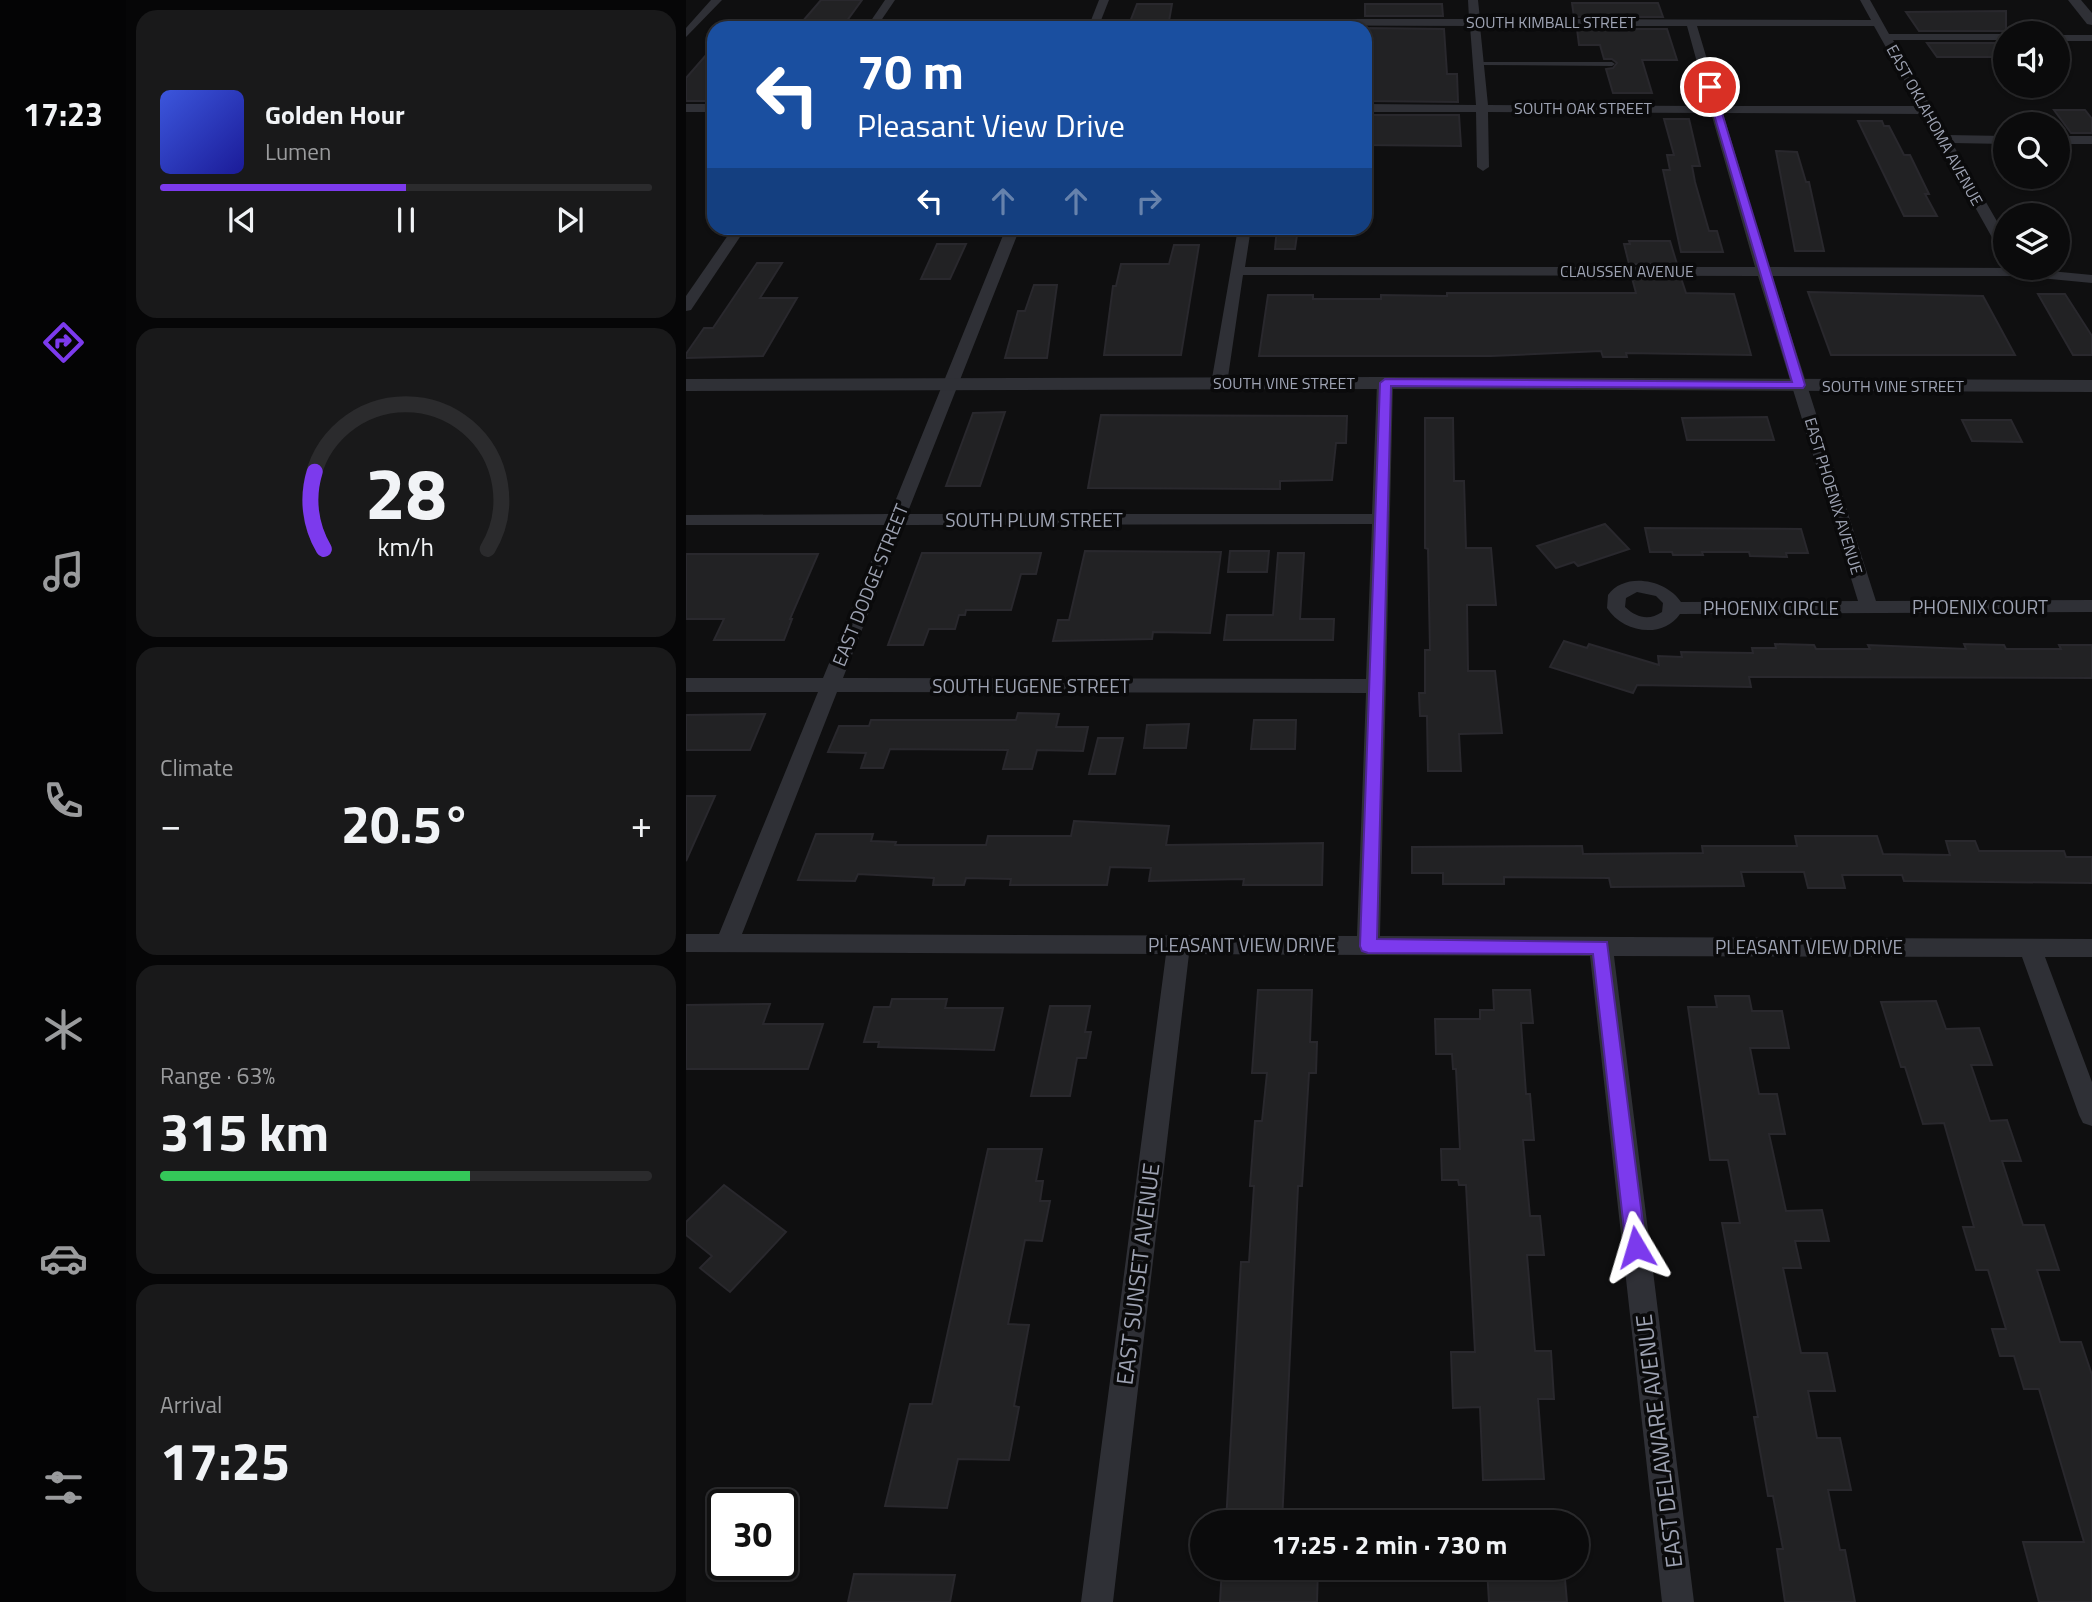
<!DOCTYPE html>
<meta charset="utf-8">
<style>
body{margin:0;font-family:"Titillium Web",sans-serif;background:#19191a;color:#f1f3f6;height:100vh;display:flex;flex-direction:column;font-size:26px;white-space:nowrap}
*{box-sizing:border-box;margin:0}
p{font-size:23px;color:#9a9b9d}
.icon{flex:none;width:38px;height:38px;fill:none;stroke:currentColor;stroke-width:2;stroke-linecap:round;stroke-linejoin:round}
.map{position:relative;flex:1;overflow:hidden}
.drawer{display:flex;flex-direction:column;gap:10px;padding:10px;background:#060607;width:560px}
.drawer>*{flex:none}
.guide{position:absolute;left:21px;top:21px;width:665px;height:214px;border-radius:21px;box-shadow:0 2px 5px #0004,0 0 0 2px #2b2b2d;background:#1a4fa0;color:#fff;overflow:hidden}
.fabs{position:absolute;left:1307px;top:21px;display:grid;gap:14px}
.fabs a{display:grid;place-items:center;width:77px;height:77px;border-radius:50%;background:#0b0b0c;box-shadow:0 2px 5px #0004,0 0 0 2px #2b2b2d;font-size:35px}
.speed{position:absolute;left:21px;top:1489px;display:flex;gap:14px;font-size:35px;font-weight:700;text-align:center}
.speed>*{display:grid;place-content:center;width:91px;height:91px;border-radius:50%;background:#0b0b0c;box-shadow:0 2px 5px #0004,0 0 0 2px #2b2b2d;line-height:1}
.speed .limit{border:4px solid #111;border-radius:10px;background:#fff;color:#111}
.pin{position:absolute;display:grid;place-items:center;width:60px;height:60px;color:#fff;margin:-30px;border:4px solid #fff;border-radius:50%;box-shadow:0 2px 7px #0007}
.me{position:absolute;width:77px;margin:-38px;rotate:353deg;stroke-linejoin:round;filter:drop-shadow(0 0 5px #0008)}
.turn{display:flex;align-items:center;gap:24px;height:147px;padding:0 35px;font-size:32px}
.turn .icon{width:91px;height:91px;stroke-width:2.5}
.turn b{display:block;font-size:49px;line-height:60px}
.lanes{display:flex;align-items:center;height:66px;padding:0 35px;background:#0003;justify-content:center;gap:35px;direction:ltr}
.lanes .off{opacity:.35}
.big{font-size:52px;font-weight:700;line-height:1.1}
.drawer .widget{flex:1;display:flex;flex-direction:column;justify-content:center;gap:10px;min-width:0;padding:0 24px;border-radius:21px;background:#19191a}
.drawer .dial{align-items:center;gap:0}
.dial svg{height:182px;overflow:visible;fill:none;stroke:#2b2b2d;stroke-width:7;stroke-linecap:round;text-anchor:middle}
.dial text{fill:#f1f3f6;stroke:none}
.song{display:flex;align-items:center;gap:21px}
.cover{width:84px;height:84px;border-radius:10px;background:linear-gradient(135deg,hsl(230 70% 55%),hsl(240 70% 35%))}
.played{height:7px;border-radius:4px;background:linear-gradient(90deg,#7c3aed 50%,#2b2b2d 50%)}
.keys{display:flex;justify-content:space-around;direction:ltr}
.heat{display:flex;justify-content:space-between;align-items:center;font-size:38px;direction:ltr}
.charge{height:10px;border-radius:5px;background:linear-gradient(90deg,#34c759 63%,#2b2b2d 0)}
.trip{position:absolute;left:504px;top:1510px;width:399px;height:70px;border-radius:35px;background:#0b0b0c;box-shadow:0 2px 5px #0004,0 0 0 2px #2b2b2d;font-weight:700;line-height:70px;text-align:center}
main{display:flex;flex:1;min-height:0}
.tabs{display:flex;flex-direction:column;width:126px;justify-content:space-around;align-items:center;background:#040405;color:#9a9b9d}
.tabs .icon{width:49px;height:49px}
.tabs .selected{color:#7c3aed}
.tabs b{font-size:32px;color:#f1f3f6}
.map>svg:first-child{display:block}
.building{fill:#222224;stroke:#29282d;stroke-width:2}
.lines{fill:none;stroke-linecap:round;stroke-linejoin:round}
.service{fill:#2f3036;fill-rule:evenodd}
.minor{fill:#2f3036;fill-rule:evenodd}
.tertiary{fill:#2f3036;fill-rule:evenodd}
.route{fill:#7c3aed;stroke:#51269a;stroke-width:2}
.labels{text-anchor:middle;stroke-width:7;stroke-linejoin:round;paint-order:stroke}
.far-street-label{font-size:16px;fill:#9ea3b3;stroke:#0a0a0b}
.street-label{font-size:19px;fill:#9ea3b3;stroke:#0a0a0b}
.near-street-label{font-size:23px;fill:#9ea3b3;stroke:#0a0a0b}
</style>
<main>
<nav class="tabs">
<b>17:23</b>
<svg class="icon selected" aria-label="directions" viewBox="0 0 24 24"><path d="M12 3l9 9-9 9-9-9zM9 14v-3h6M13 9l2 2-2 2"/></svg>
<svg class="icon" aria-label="music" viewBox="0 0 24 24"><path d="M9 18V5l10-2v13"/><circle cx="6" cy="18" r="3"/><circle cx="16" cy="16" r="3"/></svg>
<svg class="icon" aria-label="phone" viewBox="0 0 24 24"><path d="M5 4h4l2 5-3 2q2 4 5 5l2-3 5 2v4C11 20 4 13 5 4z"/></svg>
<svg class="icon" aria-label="climate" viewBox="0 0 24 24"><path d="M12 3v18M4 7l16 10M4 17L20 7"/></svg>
<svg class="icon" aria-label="car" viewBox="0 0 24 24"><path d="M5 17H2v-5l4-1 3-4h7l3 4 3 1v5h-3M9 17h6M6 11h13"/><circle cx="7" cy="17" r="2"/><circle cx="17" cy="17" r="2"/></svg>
<svg class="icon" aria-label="filters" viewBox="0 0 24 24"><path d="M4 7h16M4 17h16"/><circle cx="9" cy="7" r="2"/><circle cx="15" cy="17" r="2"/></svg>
</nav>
<section class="drawer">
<div class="widget">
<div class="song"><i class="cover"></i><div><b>Golden Hour</b><p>Lumen</p></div></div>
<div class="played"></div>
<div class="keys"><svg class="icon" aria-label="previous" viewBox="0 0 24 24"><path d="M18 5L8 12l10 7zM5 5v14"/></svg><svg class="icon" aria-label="pause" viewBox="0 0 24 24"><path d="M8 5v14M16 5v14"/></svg><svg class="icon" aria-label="next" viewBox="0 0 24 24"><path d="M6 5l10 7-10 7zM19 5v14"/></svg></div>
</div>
<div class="widget dial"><svg viewBox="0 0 100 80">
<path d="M14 69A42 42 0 1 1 86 69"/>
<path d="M14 69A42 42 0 0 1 10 35" stroke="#7c3aed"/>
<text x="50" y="56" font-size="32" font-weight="700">28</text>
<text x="50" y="72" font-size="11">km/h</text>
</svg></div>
<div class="widget"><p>Climate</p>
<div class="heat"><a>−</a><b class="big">20.5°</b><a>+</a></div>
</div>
<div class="widget"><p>Range · 63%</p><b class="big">315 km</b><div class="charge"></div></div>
<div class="widget"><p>Arrival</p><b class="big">17:25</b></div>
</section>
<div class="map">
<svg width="1406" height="1602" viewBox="0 0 1406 1602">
<rect width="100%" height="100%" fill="#0f0f10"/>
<g class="building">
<path d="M135 0H176L160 22H116Z"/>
<path d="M886 3H972L977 17H888Z"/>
<path d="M451 4H486L482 27H442Z"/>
<path d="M679 4H756L757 16H679Z"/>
<path d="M1320 11V31H1233L1220 12Z"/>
<path d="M679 28 758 29 761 74H771L772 102 680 101 683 71H679Z"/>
<path d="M891 29H981L991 60H956L966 93H927L920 69 927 68 931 63 926 59H918L914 45H893Z"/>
<path d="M1241 43H1320V57H1251Z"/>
<path d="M28 46V89L19 101H0V78Z"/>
<path d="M1368 110H1399L1406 119V133H1385Z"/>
<path d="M680 115H773L775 146 680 145Z"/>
<path d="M978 119H1003L1014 166H1006L1009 182 1023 231H1031L1037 252H995L977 170H984L981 155H988Z"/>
<path d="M1172 121H1196L1198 126H1203L1218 155H1224L1243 194H1239L1251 216H1218Z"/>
<path d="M1090 151 1111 152 1120 182H1123L1138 251H1109Z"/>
<path d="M591 228H612L609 249H589Z"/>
<path d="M943 241H984L991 264H943L938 244H944Z"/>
<path d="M251 244H280L264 279H235Z"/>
<path d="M488 245H513L495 355H418L427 286H430L435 264H483Z"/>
<path d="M71 263H96L74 298H111L77 356 0 358V354L18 328H27Z"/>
<path d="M946 278H995L1000 293 1048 294 1065 355 940 353 941 357H917L915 351 805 356H573L582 295H627V299H695V295L761 296V293H950Z"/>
<path d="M348 285H371L361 358H319L332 311H339Z"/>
<path d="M1122 292 1297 296 1329 355H1145Z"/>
<path d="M1352 294H1379L1406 336V355H1387Z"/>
<path d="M319 412 294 486H260L287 413Z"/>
<path d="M415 415 661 416 660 443H650L646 480 594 481V489L402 488Z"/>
<path d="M1081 417 1088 440H1001L996 418Z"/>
<path d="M739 418H767L768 481H778L780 548H805L810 605H781L782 671H809L816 733 773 734 775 771H742L741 716H734L733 693H739V650H744L742 549 739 548Z"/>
<path d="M1276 420H1325L1336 442 1286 441Z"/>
<path d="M919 524 943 549 892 566 888 562 870 568 851 546Z"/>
<path d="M959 528 1115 529 1122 553H1100L1101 557 1064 556 1063 552H1016L1017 555H987L986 552H964Z"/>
<path d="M399 551 535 552 524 633 467 632 466 639 367 641 372 620H383Z"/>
<path d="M544 551H583L581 572H542Z"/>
<path d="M236 553H355L350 574H335L325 610H280L279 615H273L269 629H243L237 645H202Z"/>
<path d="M592 553H618L614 619H648L647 640H538L541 615H587Z"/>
<path d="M0 554H132L104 619H106L98 640H28L38 619H0Z"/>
<path d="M878 641 901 648 903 644 973 665 972 656 996 657 995 652 1067 653 1066 648H1090L1089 644 1128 645 1130 649H1184L1182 645 1280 649 1278 644 1318 645 1320 649H1375L1373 645H1406V678L1063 677 1065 687 951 685 947 693 864 667Z"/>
<path d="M332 713 373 714 370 727H402L397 751 351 750 346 769H317L322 750 204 749 197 768H175L180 753 142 752 153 726H183L185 720H330Z"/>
<path d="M79 714 64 750H0V715Z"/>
<path d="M568 720H610L609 749H565Z"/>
<path d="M503 724 500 748H458L461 725Z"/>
<path d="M412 738H437L429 774H403Z"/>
<path d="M0 796H29L0 861Z"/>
<path d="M388 821 483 826 480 845 637 843 636 885H557L558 879 463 881 465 868 424 867 421 885H324L325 879 280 878 278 885H247L248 878 172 874 169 881 112 880 130 834H187L185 841 210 842 209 845H300L302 836H385Z"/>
<path d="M1109 836H1191L1197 854 1264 855 1260 841H1289L1293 851H1378L1380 857H1406V883L1218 881 1216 875H1156L1159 888H1122L1118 872H1055L1058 886 925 887 923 878 818 877V884H757V873H726V847L896 846 897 854 1017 853 1016 846H1111Z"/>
<path d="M572 990H626L624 1042H631L630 1073H623L616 1186H612L596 1522H540L555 1262H563L568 1186H564L569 1121H576L581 1073H566Z"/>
<path d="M807 990H844L847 1023H835L840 1094H844L848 1140H837L844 1216H854L858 1255H841L849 1351H865L868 1399H852L858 1479 797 1480 794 1407 767 1408 765 1352H789L780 1185H773L772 1180H756L755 1149H774L770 1069H767L766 1054H750L749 1019H794V1010H808Z"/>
<path d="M1029 996H1063L1066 1011H1096L1103 1048H1064L1073 1094H1091L1099 1134H1083L1100 1211 1136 1210 1143 1241H1109L1115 1268H1097L1115 1353H1141L1149 1391H1122L1131 1438H1154L1165 1490H1142L1154 1550H1159L1169 1602H1099L1091 1549H1097L1087 1496H1082L1068 1417H1072L1036 1223H1054L1042 1160H1024L1002 1007H1031Z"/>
<path d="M206 999H261L259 1008H317L308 1050 192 1047 193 1042H178L188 1007H204Z"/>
<path d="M1250 1001 1260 1029 1293 1028 1306 1065H1285L1304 1121 1321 1120 1335 1161H1316L1337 1225H1358L1373 1270H1351L1374 1342H1395L1406 1375V1602H1353L1337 1542H1398L1353 1389H1338L1328 1356H1314L1306 1329H1320L1302 1270H1290L1277 1227H1288L1258 1123 1237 1124 1219 1067H1215L1195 1002Z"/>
<path d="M84 1004 77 1024H137L122 1069H0V1005Z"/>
<path d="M364 1006H404L399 1032H405L400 1058H391L384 1096H345Z"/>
<path d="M302 1149H356L350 1181H357L354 1201H364L356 1241 339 1240 322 1324 343 1325 328 1406 333 1407 323 1460 272 1459 261 1508 199 1506 224 1404H246Z"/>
<path d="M38 1185 100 1232 44 1292 14 1268 26 1256 0 1235V1222Z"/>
<path d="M536 1568H632L631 1602H534Z"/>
<path d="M801 1568H878L881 1602H803Z"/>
<path d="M168 1574 269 1575 264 1602H162Z"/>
</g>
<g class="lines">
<path class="service" d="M790 62H926L929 64 926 66 792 65 790 64Z"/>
<g class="minor">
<path d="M25 0H36L0 37V28Z"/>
<path d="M199 0H209L190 28H180Z"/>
<path d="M413 0H423L412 28H402Z"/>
<path d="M782 0H792L794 19 1185 20 1174 0H1184L1203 34H1320V40H1207L1261 135 1320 136V144L1266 143 1320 237V254L1313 250 1237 114 1037 113 1083 267 1332 268 1406 275V283L1332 276H1086L1190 601 1406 600V612L994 614C976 640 936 632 921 608L922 595C939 571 981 580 995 602L1172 601 1072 276 557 275 541 384 538 387H528L525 384 552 228H565L559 267H1069L1025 113 802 112 803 167 797 171 791 167 790 112H679V104L790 105 784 26 538 25 533 22 538 19H783ZM794 26H1001L1023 106 802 105ZM1011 26H1188L1233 106H1035ZM951 592 970 596 977 603 976 612C963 621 951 618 939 607L940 598Z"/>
<rect x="1372" y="35" width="34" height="6"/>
<rect x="0" y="104" width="28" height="8"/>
<rect x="1372" y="136" width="34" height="8"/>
<path d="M47 228H60L5 310 0 311V296Z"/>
<path d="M320 228H334L221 514H686L691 383 699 378 707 383 694 936 1406 939V957H1359L1406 1082V1126L1397 1123 1393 1115 1336 957 928 956 1008 1602H976L904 956 503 954 427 1602H395L480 954 0 952V934H33L132 692H0V678H137L200 525H0V515L204 514ZM686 524 680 679 157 678 217 525ZM151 692 680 693 671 936 56 934Z"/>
</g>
<g class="tertiary">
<path d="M1382 0H1395L1406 13V25L1401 24Z"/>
<path d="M699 377 1406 380V392L699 389 0 391V379Z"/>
</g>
</g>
<path class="route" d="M1024 84 1028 87 1119 385 1117 388 705 386 691 939 921 942 960 1247 957 1254 950 1257 943 1254 940 1247 907 954 682 953 676 951 674 946 694 383 699 379 1106 382 1020 87Z"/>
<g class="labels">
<g class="far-street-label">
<text x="865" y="28">SOUTH KIMBALL STREET</text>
<text x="897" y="114">SOUTH OAK STREET</text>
<text transform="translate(1249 125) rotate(61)" y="6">EAST OKLAHOMA AVENUE</text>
<text x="941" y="277">CLAUSSEN AVENUE</text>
<text x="598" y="389">SOUTH VINE STREET</text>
<text x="1207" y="392">SOUTH VINE STREET</text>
<text transform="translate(1148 496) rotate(73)" y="6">EAST PHOENIX AVENUE</text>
</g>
<g class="street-label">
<text x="348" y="527">SOUTH PLUM STREET</text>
<text transform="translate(184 585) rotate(-68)" y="7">EAST DODGE STREET</text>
<text x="1294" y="614">PHOENIX COURT</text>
<text x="1085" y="615">PHOENIX CIRCLE</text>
<text x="345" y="693">SOUTH EUGENE STREET</text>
<text x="556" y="952">PLEASANT VIEW DRIVE</text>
<text x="1123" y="954">PLEASANT VIEW DRIVE</text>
</g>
<g class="near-street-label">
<text transform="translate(452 1274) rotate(-83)" y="8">EAST SUNSET AVENUE</text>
<text transform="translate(973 1441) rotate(-97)" y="8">EAST DELAWARE AVENUE</text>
</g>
</g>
</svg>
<div class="fabs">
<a><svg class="icon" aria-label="sound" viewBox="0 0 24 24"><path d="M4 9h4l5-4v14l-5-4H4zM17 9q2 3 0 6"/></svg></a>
<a><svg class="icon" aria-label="search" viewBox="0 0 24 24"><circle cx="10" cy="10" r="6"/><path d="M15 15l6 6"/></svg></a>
<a><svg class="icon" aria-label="layers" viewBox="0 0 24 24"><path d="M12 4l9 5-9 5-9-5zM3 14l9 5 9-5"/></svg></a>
</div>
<div class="speed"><div class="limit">30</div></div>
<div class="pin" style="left:1024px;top:87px;background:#d93025"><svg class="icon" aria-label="arrive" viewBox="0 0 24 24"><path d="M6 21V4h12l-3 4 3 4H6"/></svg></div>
<svg class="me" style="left:950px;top:1247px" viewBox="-20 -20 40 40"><path d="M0-17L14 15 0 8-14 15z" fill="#7c3aed" stroke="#fff" stroke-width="4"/></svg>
<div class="trip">17:25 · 2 min · 730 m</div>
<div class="guide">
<div class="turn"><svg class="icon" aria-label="left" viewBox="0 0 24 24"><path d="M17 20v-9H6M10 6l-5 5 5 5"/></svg><div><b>70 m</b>Pleasant View Drive</div></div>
<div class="lanes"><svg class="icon" aria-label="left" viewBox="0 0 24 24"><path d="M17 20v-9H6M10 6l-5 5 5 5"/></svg><svg class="icon off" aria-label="ahead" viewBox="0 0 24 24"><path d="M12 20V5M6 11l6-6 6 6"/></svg><svg class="icon off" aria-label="ahead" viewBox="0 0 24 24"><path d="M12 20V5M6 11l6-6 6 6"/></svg><svg class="icon off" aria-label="right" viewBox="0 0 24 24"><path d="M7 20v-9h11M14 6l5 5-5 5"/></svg></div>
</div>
</div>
</main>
